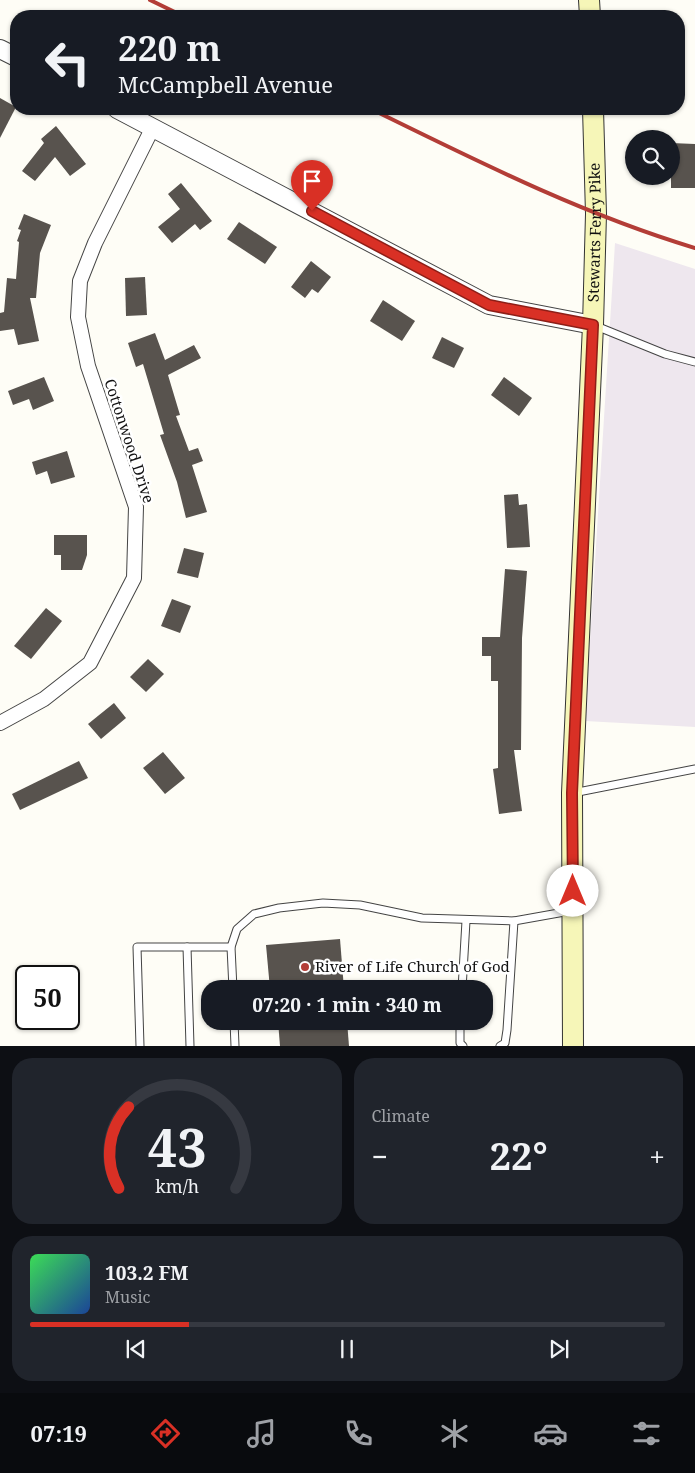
<!DOCTYPE html>
<meta charset="utf-8">
<style>
body{margin:0;font-family:"Noto Serif",serif;background:#20242c;color:#f1f3f6;height:100vh;display:flex;flex-direction:column;font-size:19px;white-space:nowrap}
*{box-sizing:border-box;margin:0}
p{font-size:16px;color:#9ea1a6}
.icon{flex:none;width:28px;height:28px;fill:none;stroke:currentColor;stroke-width:2;stroke-linecap:round;stroke-linejoin:round}
.map{position:relative;height:1046px;overflow:hidden}
.sheet{display:flex;flex-direction:column;gap:12px;padding:12px;background:#0d0f14;flex:1}
.sheet>*{flex:none}
.hud{position:absolute;left:10px;top:10px;width:675px;height:105px;border-radius:20px;box-shadow:0 1px 4px #0004;background:#171b24;color:#f1f3f6;overflow:hidden}
.controls{position:absolute;left:625px;top:130px;display:grid;gap:10px}
.controls a{display:grid;place-items:center;width:55px;height:55px;border-radius:50%;background:#171b24;box-shadow:0 1px 4px #0004;font-size:25px}
.speed{position:absolute;left:15px;top:965px;display:flex;gap:10px;font-size:25px;font-weight:700;text-align:center}
.speed>*{display:grid;place-content:center;width:65px;height:65px;border-radius:50%;background:#171b24;box-shadow:0 1px 4px #0004;line-height:1}
.speed .limit{border:2px solid #111;border-radius:8px;background:#fff;color:#111}
.pin{position:absolute;display:grid;place-items:center;width:42px;height:42px;color:#fff;margin:-51px -21px;border-radius:50% 50% 50% 0;rotate:-45deg;box-shadow:0 0 5px #0007}
.pin .icon{rotate:45deg}
.me{position:absolute;width:55px;margin:-28px;rotate:0deg;stroke-linejoin:round;filter:drop-shadow(0 0 4px #0008)}
.turn{display:flex;align-items:center;gap:18px;height:105px;padding:0 25px;font-size:22px}
.turn .icon{width:65px;height:65px;stroke-width:2.5}
.turn b{display:block;font-size:35px;line-height:42px}
.big{font-size:38px;font-weight:700;line-height:1.1}
.sheet .widget{flex:1;display:flex;flex-direction:column;justify-content:center;gap:8px;min-width:0;padding:0 18px;border-radius:20px;background:#20242c}
.sheet .dial{align-items:center;gap:0}
.dial svg{height:130px;overflow:visible;fill:none;stroke:#363941;stroke-width:7;stroke-linecap:round;text-anchor:middle}
.dial text{fill:#f1f3f6;stroke:none}
.song{display:flex;align-items:center;gap:15px}
.cover{width:60px;height:60px;border-radius:8px;background:linear-gradient(135deg,hsl(130 70% 55%),hsl(220 70% 35%))}
.played{height:5px;border-radius:2px;background:linear-gradient(90deg,#d93025 25%,#363941 25%)}
.keys{display:flex;justify-content:space-around;direction:ltr}
.heat{display:flex;justify-content:space-between;align-items:center;font-size:28px;direction:ltr}
.sheet .tiles{flex:1;display:grid;gap:12px;grid-template-columns:1fr 1fr}
.widget:last-child{grid-column:span 2}
.trip{position:absolute;left:201px;top:980px;width:292px;height:50px;border-radius:20px;background:#171b24;box-shadow:0 1px 4px #0004;font-weight:700;line-height:50px;text-align:center}
.dock{display:flex;height:80px;justify-content:space-around;align-items:center;background:#090b0e;color:#9ea1a6}
.dock .icon{width:35px;height:35px}
.dock .active{color:#d93025}
.dock b{font-size:22px;color:#f1f3f6}
.map>svg:first-child{display:block}
.industrial{fill:#eee7ee}
.building{fill:#58534e}
.lines{fill:none;stroke-linecap:round;stroke-linejoin:round}
.service-casing{stroke:#444;stroke-width:9}
.minor-casing{stroke:#444;stroke-width:16}
.tertiary-casing{stroke:#444;stroke-width:20}
.secondary-casing{stroke:#333;stroke-width:22}
.service{stroke:#fff;stroke-width:7}
.minor{stroke:#fff;stroke-width:14}
.tertiary{stroke:#fff;stroke-width:18}
.secondary{stroke:#f6f6b8;stroke-width:20}
.rail{stroke:#b33d37;stroke-width:4}
.route-casing{stroke:#8d1f18;stroke-width:12}
.route{stroke:#d93025;stroke-width:9}
.poi-dot{fill:#b33d37;stroke:#fff;stroke-width:2}
.labels{text-anchor:middle;stroke-width:5;stroke-linejoin:round;paint-order:stroke}
.street-label{font-size:15px;fill:#111;stroke:#fff}
.poi-label{font-size:15px;fill:#111;stroke:#fff;text-anchor:start}
</style>
<div class="map">
<svg width="695" height="1046" viewBox="0 0 695 1046">
<rect width="100%" height="100%" fill="#fefdf6"/>
<path class="industrial" d="M615 243 695 269V727L585 721Z"/>
<g class="building">
<path d="M0 98 16 107 0 138Z"/>
<path d="M56 126 86 164 70 176 55 157 35 181 22 171 44 143 41 139Z"/>
<path d="M671 143 695 144V188H671Z"/>
<path d="M181 183 212 221 200 230 195 224 172 243 158 227 180 209 168 194Z"/>
<path d="M24 214 51 225 40 253 36 298H30L39 341 18 345 14 329 0 331V313L4 312 7 278 16 279 19 242 17 241 21 230 18 229Z"/>
<path d="M239 222 277 247 265 264 227 239Z"/>
<path d="M311 261 331 277 318 293 312 289 305 298 291 287Z"/>
<path d="M145 277 147 315 126 316 125 278Z"/>
<path d="M383 300 415 321 402 341 370 321Z"/>
<path d="M155 333 165 360 194 345 201 358 168 375 180 415 176 416 189 451 198 448 203 461 192 465 207 512 186 518 177 482 160 435 164 434 143 364 136 367 128 343Z"/>
<path d="M442 337 464 348 454 368 432 358Z"/>
<path d="M44 377 54 401 33 410 29 399 13 405 8 391Z"/>
<path d="M504 377 532 398 519 416 491 395Z"/>
<path d="M67 451 75 477 51 484 47 471 36 475 32 462Z"/>
<path d="M518 494 519 505 527 504 530 547 507 548 504 495Z"/>
<path d="M54 535H87V555L82 570H61V555H54Z"/>
<path d="M184 548 204 553 198 578 177 573Z"/>
<path d="M505 569 527 571 522 638 521 750H514L522 811 499 814 493 769 498 768V681H491V656H482V637H500Z"/>
<path d="M172 599 191 606 180 633 161 626Z"/>
<path d="M46 608 62 621 31 659 14 646Z"/>
<path d="M148 659 164 674 146 692 130 677Z"/>
<path d="M114 703 126 718 101 739 88 724Z"/>
<path d="M163 752 185 778 165 794 143 768Z"/>
<path d="M79 761 88 778 20 810 12 794Z"/>
<path d="M340 939 344 989H270L266 945Z"/>
<path d="M278 1021H347L349 1046H280Z"/>
</g>
<g class="lines">
<g class="service-casing">
<g id="service">
<path d="M596 326 665 354 695 362"/>
<path d="M573 793 695 769"/>
<path d="M187 947 190 1046"/>
<path d="M233 989 231 947 237 929 254 914 279 908 323 903 360 905 422 918 514 921 570 911"/>
<path d="M462 989 466 921"/>
<path d="M234 1021 235 1046"/>
<path d="M460 1021V1043L463 1046"/>
<path d="M140 1046 137 947H231"/>
<path d="M500 1046 505 1043 507 1030 514 921"/>
</g>
</g>
<g class="minor-casing">
<path id="minor" d="M0 723 44 699 90 663 134 578 136 507 88 366 78 317 80 281 95 243 153 127"/>
</g>
<g class="tertiary-casing">
<g id="tertiary">
<path d="M0 49 16 57"/>
<path d="M117 109 489 305 593 325"/>
</g>
</g>
<g class="secondary-casing">
<g id="secondary">
<path d="M589 0 590 16"/>
<path id="s1" d="M573 1046 572 793 593 325 596 214 593 109"/>
</g>
</g>
<use href="#service" class="service"/>
<use href="#minor" class="minor"/>
<use href="#tertiary" class="tertiary"/>
<use href="#secondary" class="secondary"/>
<g class="rail">
<path d="M150 0 183 16"/>
<path d="M371 109C477 161 582 214 695 248"/>
</g>
</g>
<g class="lines">
<g class="route-casing">
<path id="route" d="M312 211 489 305 593 325 572 793 573 891"/>
</g>
<use href="#route" class="route"/>
</g>
<circle class="poi-dot" cx="305" cy="967" r="5"/>
<g class="labels">
<g class="street-label">
<text dy="5" stroke="none"><textPath href="#s1" startOffset="814">Stewarts Ferry Pike</textPath></text>
<text transform="translate(129 441) rotate(72)" y="5">Cottonwood Drive</text>
</g>
<g class="poi-label">
<text x="315" y="972">River of Life Church of God</text>
</g>
</g>
</svg>
<div class="controls">
<a><svg class="icon" aria-label="search" viewBox="0 0 24 24"><circle cx="10" cy="10" r="6"/><path d="M15 15l6 6"/></svg></a>
</div>
<div class="speed"><div class="limit">50</div></div>
<div class="pin" style="left:312px;top:211px;background:#d93025"><svg class="icon" aria-label="arrive" viewBox="0 0 24 24"><path d="M6 21V4h12l-3 4 3 4H6"/></svg></div>
<svg class="me" style="left:573px;top:891px" viewBox="-20 -20 40 40"><circle r="19" fill="#fff"/><path d="M0-13L10 11 0 6-10 11z" fill="#d93025"/></svg>
<div class="trip">07:20 · 1 min · 340 m</div>
<div class="hud">
<div class="turn"><svg class="icon" aria-label="left" viewBox="0 0 24 24"><path d="M17 20v-9H6M10 6l-5 5 5 5"/></svg><div><b>220 m</b>McCampbell Avenue</div></div>
</div>
</div>
<section class="sheet">
<div class="tiles">
<div class="widget dial"><svg viewBox="0 0 100 80">
<path d="M14 69A42 42 0 1 1 86 69"/>
<path d="M14 69A42 42 0 0 1 20 19" stroke="#d93025"/>
<text x="50" y="56" font-size="32" font-weight="700">43</text>
<text x="50" y="72" font-size="11">km/h</text>
</svg></div>
<div class="widget"><p>Climate</p>
<div class="heat"><a>−</a><b class="big">22°</b><a>+</a></div>
</div>
<div class="widget">
<div class="song"><i class="cover"></i><div><b>103.2 FM</b><p>Music</p></div></div>
<div class="played"></div>
<div class="keys"><svg class="icon" aria-label="previous" viewBox="0 0 24 24"><path d="M18 5L8 12l10 7zM5 5v14"/></svg><svg class="icon" aria-label="pause" viewBox="0 0 24 24"><path d="M8 5v14M16 5v14"/></svg><svg class="icon" aria-label="next" viewBox="0 0 24 24"><path d="M6 5l10 7-10 7zM19 5v14"/></svg></div>
</div>
</div>
</section>
<nav class="dock">
<b>07:19</b>
<svg class="icon active" aria-label="directions" viewBox="0 0 24 24"><path d="M12 3l9 9-9 9-9-9zM9 14v-3h6M13 9l2 2-2 2"/></svg>
<svg class="icon" aria-label="music" viewBox="0 0 24 24"><path d="M9 18V5l10-2v13"/><circle cx="6" cy="18" r="3"/><circle cx="16" cy="16" r="3"/></svg>
<svg class="icon" aria-label="phone" viewBox="0 0 24 24"><path d="M5 4h4l2 5-3 2q2 4 5 5l2-3 5 2v4C11 20 4 13 5 4z"/></svg>
<svg class="icon" aria-label="climate" viewBox="0 0 24 24"><path d="M12 3v18M4 7l16 10M4 17L20 7"/></svg>
<svg class="icon" aria-label="car" viewBox="0 0 24 24"><path d="M5 17H2v-5l4-1 3-4h7l3 4 3 1v5h-3M9 17h6M6 11h13"/><circle cx="7" cy="17" r="2"/><circle cx="17" cy="17" r="2"/></svg>
<svg class="icon" aria-label="filters" viewBox="0 0 24 24"><path d="M4 7h16M4 17h16"/><circle cx="9" cy="7" r="2"/><circle cx="15" cy="17" r="2"/></svg>
</nav>
